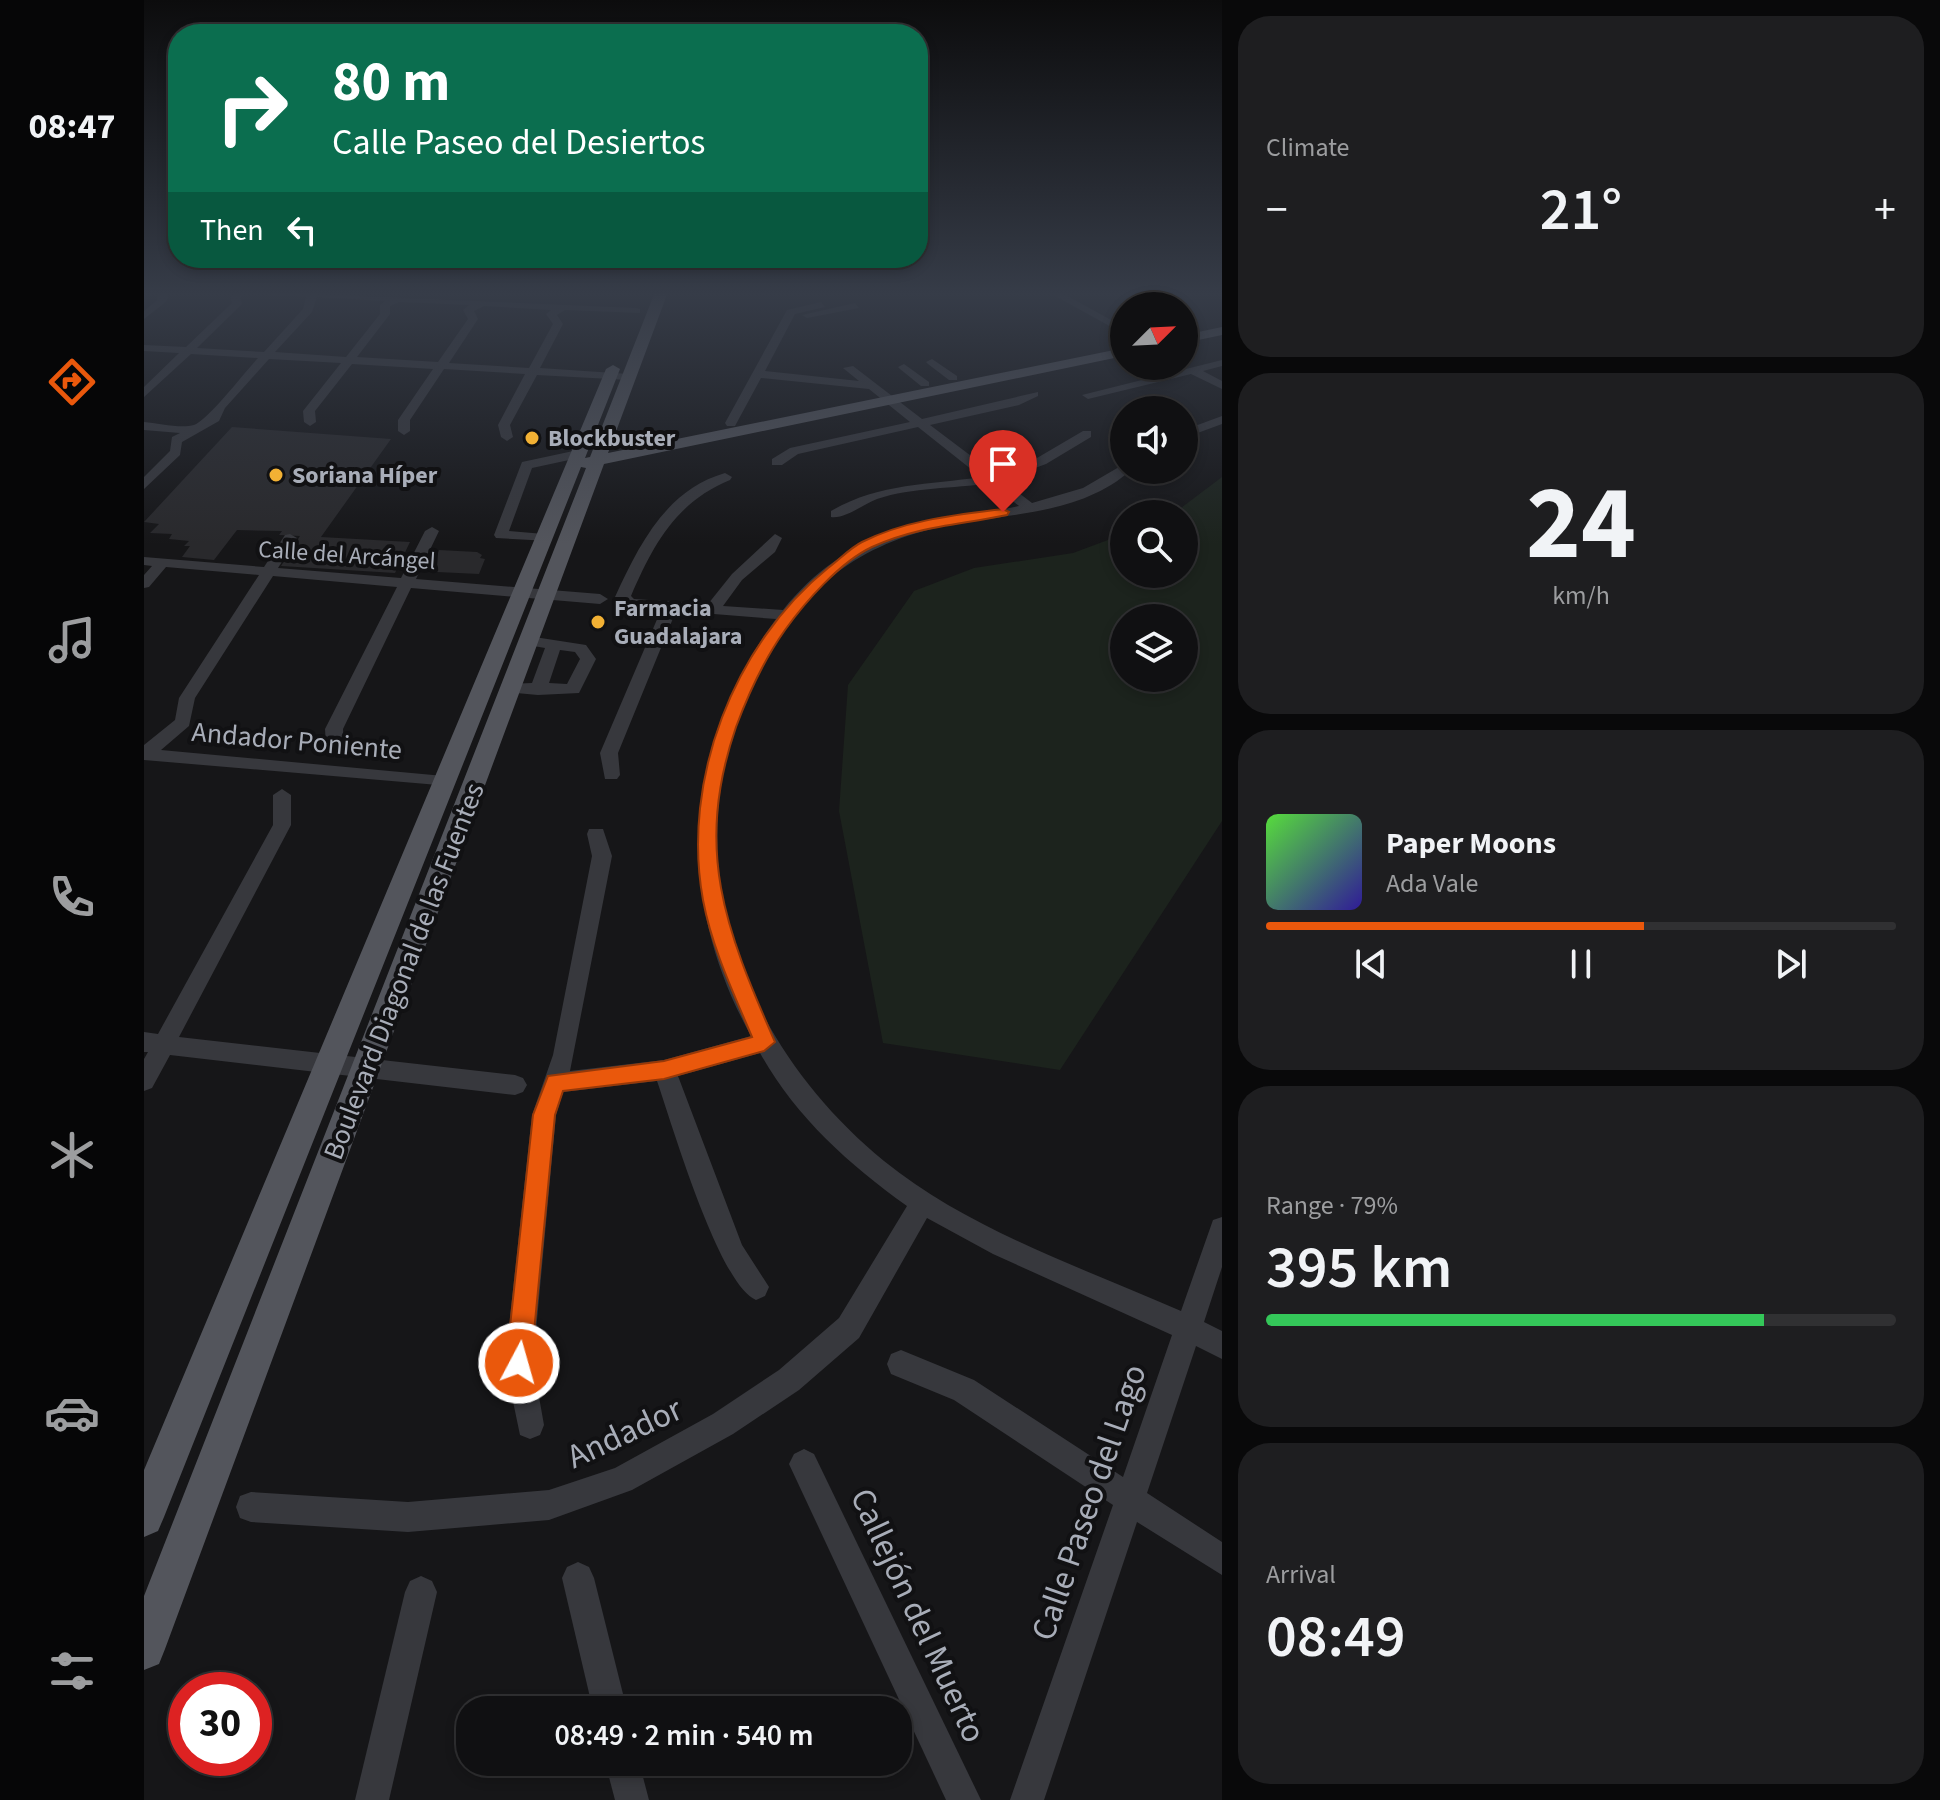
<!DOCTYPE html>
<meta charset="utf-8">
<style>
body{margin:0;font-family:"Source Sans 3",sans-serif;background:#1e1e20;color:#f1f3f6;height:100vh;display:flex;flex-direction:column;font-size:30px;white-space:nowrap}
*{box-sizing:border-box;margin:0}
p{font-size:26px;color:#9c9d9f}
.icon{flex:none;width:44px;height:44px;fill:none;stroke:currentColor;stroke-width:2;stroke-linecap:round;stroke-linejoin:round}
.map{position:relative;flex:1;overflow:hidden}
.sheet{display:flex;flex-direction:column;gap:16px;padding:16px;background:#09090a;width:718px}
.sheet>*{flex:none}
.hud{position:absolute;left:24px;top:24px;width:760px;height:244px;border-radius:32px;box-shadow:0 4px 12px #0003,0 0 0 2px #303032;background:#0b6e4f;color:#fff;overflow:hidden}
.needle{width:52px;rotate:66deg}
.buttons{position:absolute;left:966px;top:292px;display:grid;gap:16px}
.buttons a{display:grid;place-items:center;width:88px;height:88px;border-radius:50%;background:#101012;box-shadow:0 4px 12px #0003,0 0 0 2px #303032;font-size:40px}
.speed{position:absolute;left:24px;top:1672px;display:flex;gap:16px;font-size:40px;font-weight:700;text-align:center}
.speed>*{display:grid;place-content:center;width:104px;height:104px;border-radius:50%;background:#101012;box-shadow:0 4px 12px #0003,0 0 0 2px #303032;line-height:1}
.speed .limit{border:12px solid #d22;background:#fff;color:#111}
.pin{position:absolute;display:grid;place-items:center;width:68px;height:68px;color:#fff;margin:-82px -34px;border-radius:50% 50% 50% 0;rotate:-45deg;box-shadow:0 0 8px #0007}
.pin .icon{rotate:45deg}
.me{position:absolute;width:88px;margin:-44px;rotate:6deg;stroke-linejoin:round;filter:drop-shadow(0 0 6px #0008)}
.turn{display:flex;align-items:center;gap:28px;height:168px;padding:0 32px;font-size:36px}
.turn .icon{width:104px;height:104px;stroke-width:2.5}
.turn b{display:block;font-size:56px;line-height:68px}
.then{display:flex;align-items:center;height:76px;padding:0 32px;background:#0003;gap:16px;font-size:30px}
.big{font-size:60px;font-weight:600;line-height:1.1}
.sheet .tile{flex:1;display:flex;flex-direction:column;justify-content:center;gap:12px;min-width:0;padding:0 28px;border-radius:32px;background:#1e1e20}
.sheet .dial{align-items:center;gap:0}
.dial b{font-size:104px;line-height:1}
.song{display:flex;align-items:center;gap:24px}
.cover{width:96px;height:96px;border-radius:12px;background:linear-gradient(135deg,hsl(110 70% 55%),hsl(250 70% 35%))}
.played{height:8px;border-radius:4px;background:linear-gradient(90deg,#ea580c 60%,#303032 60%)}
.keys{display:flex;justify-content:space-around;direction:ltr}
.heat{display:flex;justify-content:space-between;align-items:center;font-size:44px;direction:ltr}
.charge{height:12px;border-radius:6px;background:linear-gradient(90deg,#34c759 79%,#303032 0)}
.trip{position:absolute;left:312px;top:1696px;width:456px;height:80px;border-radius:32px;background:#101012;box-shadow:0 4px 12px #0003,0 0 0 2px #303032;font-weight:600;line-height:80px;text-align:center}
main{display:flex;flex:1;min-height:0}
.tab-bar{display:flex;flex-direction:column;width:144px;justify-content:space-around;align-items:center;background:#060607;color:#9c9d9f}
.tab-bar .icon{width:56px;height:56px}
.tab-bar .selected{color:#ea580c}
.tab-bar b{font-size:36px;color:#f1f3f6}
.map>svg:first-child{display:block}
.green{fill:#1c231d;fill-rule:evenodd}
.building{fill:#29292c}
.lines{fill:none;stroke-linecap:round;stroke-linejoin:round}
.minor{fill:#37383d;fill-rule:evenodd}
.major{fill:#53555c;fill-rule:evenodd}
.route{fill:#ea580c;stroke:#983908;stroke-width:2}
.poi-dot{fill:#f2b134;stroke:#111113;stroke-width:3}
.labels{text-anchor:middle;stroke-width:8;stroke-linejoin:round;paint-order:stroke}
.far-poi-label{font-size:24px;font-weight:bold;fill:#a8adb8;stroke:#111113;text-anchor:start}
.far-street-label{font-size:24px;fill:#a8adb8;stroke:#111113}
.street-label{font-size:28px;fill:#a8adb8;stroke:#111113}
.near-street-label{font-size:34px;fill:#a8adb8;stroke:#111113}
</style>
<main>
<nav class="tab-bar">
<b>08:47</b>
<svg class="icon selected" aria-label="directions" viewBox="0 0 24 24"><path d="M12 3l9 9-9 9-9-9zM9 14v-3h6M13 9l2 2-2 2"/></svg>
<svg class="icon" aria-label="music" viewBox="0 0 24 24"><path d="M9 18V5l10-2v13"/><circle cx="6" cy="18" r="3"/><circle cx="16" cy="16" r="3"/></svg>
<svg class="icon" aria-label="phone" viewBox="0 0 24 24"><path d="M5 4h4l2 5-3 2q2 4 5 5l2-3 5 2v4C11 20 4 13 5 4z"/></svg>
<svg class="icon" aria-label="climate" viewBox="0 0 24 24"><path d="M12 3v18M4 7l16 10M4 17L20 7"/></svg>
<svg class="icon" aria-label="car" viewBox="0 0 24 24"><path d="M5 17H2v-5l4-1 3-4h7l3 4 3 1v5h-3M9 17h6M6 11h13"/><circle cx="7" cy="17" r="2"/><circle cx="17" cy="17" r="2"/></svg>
<svg class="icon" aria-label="filters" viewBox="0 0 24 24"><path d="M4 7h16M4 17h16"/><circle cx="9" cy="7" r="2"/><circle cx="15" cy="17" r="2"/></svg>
</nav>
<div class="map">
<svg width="1078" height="1800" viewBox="0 0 1078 1800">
<rect width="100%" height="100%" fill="#161618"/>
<path class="green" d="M1078 477V821L916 1070 739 1043 695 811 704 685 770 591 830 568 929 553 980 534V574H1040V514H1029ZM980 618H1040V678H980Z"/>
<g class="building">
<path d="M88 427 247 439 177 537 266 542 251 573 137 566 156 536 135 535 138 531 93 530 70 560 38 557 46 546H40L45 541 25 539 28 534 6 533 15 524 0 522Z"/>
<path d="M295 550 333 552 338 555 336 558 341 559 335 574 293 572 294 569H287Z"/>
</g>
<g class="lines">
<g class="minor">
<path d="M15 292H25L23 301 0 319V311L13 300Z"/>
<path d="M91 292H101L96 298 98 304 53 348 120 352 159 309 162 297 126 295 121 292 492 308 496 309V313L421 310 413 315 419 324 396 368 485 374 491 377 485 380 393 375 366 425 369 437 363 441 357 437 354 425 381 374 300 369 266 420V431L260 435 254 431V420L289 369 208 364 171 411 172 422 166 426 160 422 159 411 197 363 125 359 81 408 75 421 38 442 36 455 0 489V477L26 451 28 437 36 433 0 430V422C14 423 37 429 50 425 64 420 100 373 114 358L47 354 0 397V387L35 353 0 351V345L42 347 88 303 86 297ZM173 297 241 301 236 305V314L202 357 131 352 168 312ZM255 302 325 305 319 310 324 319 294 362 213 357 246 314V306ZM340 306 407 310 402 314 409 324 385 368 305 363 334 319 330 311Z"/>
<path d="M904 292H916L980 327V334Z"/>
<path d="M677 302 681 307 651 314 621 371 715 381 699 368 709 366 778 419 894 392V396L875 405 786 425 851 474 893 458 939 431H947V437L902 464 858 480 888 503 939 488 975 467 987 470C935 517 856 513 792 528 753 537 716 553 685 579 649 609 624 651 605 693 527 864 601 1047 740 1161 825 1230 937 1267 1037 1311L1069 1220 1078 1217V1267L1060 1322 1078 1331V1359L1052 1346 1003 1493 1078 1542V1575L993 1522 900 1800H866L969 1505 810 1400 747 1374 743 1364 747 1354 757 1350 830 1380 979 1477 1028 1335 849 1254 783 1218 715 1338 655 1390 589 1434 488 1490 405 1520 264 1532 107 1522 96 1518 92 1507 96 1496 107 1492 264 1502 405 1490 471 1468 569 1414 635 1370 695 1318 763 1206C704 1164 651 1116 616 1053L534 1076 598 1245 625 1287 621 1296 612 1300C575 1285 528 1124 513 1081L419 1092 412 1115 389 1363 400 1425 396 1435 386 1439 376 1435 361 1363 388 1115 409 1055 448 856 443 834 445 829H459L468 856 426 1071 520 1060 607 1036C530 896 537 748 632 619L532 611 474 753 476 775 473 779H461L456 753 517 610 481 606 471 597C495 545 522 490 581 473L588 477 586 480C532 502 509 545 487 596L490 599 564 604 588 574 631 534 638 538 631 552 598 580 579 606 639 610C707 526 777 526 875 506L846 483C809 489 769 487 733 499 719 504 702 519 687 517V511C735 483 785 485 837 477L774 427 654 454 638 465H628V459L646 448 766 422 725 389 617 378 591 426H583L581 423 643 310Z"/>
<path d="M711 303 715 308 663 318 658 315Z"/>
<path d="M788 359 813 376V380H805L784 364 782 362Z"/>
<path d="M1078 360V366L1059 371 1078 381V389L1047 374 944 399 938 395Z"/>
<path d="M760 364 785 382V386H777L756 369 754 367Z"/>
<path d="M1078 416V424L1040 438V430Z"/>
<path d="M434 450 440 454 439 457 388 468 365 531 400 534 405 535V541L352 538 350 535 378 462Z"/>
<path d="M288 527 295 531 272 579 456 594 464 599 456 604 267 588 199 729 200 745 191 751 182 745 181 729 253 587 129 576 51 698 45 726 17 750 300 776 309 782 306 786 0 760V745L31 720 35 698 115 575 22 567 5 587 0 588V575L8 566 0 565V557L120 567 141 535 146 534 153 538 134 568 257 578 281 531Z"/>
<path d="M384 636 442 645 452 659 435 693 394 695 361 692V684L388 683 401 648 378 644 376 641ZM416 650 431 652 436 659 423 684 405 683Z"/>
<path d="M138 789 147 795V825L35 1037 371 1075 379 1078 383 1085 379 1092 371 1095 26 1055 8 1088 0 1091V1059L4 1052H0V1032L14 1034 129 825V795Z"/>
<path d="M660 1449 670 1454 837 1800H802L645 1464 650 1454Z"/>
<path d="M434 1562 445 1567 450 1578 483 1710H449L418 1578 423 1567Z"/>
<path d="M277 1576 288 1581 293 1592 245 1800H211L261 1592 266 1581Z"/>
<path d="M461 1762H495L505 1800H471Z"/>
</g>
<g class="major">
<path d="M511 292H524L464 453 980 348V356L460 464 21 1649 15 1664 0 1670V1596L442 468 437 467 20 1517 14 1531 0 1537V1470L462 369 469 365 476 369 441 458 446 457Z"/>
<path d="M1078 327V335L1040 343V335Z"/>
</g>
</g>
<linearGradient id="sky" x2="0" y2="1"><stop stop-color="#0c0c0d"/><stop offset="0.54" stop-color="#363c48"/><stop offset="1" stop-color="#363c48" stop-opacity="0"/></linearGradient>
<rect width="1078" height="544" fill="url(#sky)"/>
<path class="route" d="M859 509 865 512 863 515C816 525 774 526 728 547 696 562 661 602 641 630 619 661 605 692 592 727 550 850 581 928 631 1042L620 1051 520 1079 419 1091 411 1115 387 1363 383 1372 375 1376 366 1372 362 1363 389 1115 404 1076 520 1061 608 1037C589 992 568 948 559 900 537 780 590 644 684 568 695 560 706 548 718 542 762 520 811 515 859 509Z"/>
<g class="poi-dot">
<circle cx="388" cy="438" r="8"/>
<circle cx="132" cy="475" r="8"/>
<circle cx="454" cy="622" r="8"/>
</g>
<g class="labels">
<g class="far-poi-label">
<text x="404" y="446">Blockbuster</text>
<text x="148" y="483">Soriana Híper</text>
<text x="470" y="616">Farmacia<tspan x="470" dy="28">Guadalajara</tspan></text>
</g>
<g class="far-street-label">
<text transform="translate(203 555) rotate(4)" y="8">Calle del Arcángel</text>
</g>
<g class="street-label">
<text transform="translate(153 740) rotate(5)" y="10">Andador Poniente</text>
<text transform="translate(259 971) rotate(-69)" y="10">Boulevard Diagonal de las Fuentes</text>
</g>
<g class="near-street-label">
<text transform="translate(480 1432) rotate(-25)" y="12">Andador</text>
<text transform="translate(944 1502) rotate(-71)" y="12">Calle Paseo del Lago</text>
<text transform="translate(775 1615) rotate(65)" y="12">Callejón del Muerto</text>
</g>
</g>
</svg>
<div class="buttons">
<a><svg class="needle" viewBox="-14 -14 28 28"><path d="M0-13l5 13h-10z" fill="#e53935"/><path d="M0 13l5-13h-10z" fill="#9c9d9f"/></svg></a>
<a><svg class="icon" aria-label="sound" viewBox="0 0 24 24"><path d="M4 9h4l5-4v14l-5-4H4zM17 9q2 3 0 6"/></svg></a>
<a><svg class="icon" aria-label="search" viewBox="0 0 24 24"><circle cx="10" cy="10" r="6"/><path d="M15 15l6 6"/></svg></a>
<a><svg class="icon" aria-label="layers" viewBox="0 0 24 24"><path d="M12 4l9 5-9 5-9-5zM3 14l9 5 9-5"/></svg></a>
</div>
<div class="speed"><div class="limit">30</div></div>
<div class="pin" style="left:859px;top:512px;background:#d93025"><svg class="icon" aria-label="arrive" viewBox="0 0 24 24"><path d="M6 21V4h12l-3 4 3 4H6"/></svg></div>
<svg class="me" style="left:375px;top:1363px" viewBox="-20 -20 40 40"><circle r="17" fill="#ea580c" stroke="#fff" stroke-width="3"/><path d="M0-11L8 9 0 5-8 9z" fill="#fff"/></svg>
<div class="trip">08:49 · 2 min · 540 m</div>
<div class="hud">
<div class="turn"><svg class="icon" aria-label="right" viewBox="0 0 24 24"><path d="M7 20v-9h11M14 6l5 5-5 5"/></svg><div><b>80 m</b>Calle Paseo del Desiertos</div></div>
<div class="then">Then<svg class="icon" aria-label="left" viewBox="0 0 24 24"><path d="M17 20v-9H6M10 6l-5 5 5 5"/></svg></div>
</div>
</div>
<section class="sheet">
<div class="tile"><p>Climate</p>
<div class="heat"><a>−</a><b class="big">21°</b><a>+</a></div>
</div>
<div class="tile dial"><b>24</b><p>km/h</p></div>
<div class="tile">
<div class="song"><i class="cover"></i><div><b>Paper Moons</b><p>Ada Vale</p></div></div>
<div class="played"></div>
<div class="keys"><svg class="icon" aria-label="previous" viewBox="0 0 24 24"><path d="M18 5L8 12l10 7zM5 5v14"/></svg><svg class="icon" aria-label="pause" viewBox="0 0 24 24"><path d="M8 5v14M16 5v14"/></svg><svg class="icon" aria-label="next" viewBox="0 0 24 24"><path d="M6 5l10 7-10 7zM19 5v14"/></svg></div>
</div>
<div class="tile"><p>Range · 79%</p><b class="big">395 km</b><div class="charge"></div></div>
<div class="tile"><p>Arrival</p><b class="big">08:49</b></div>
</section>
</main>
